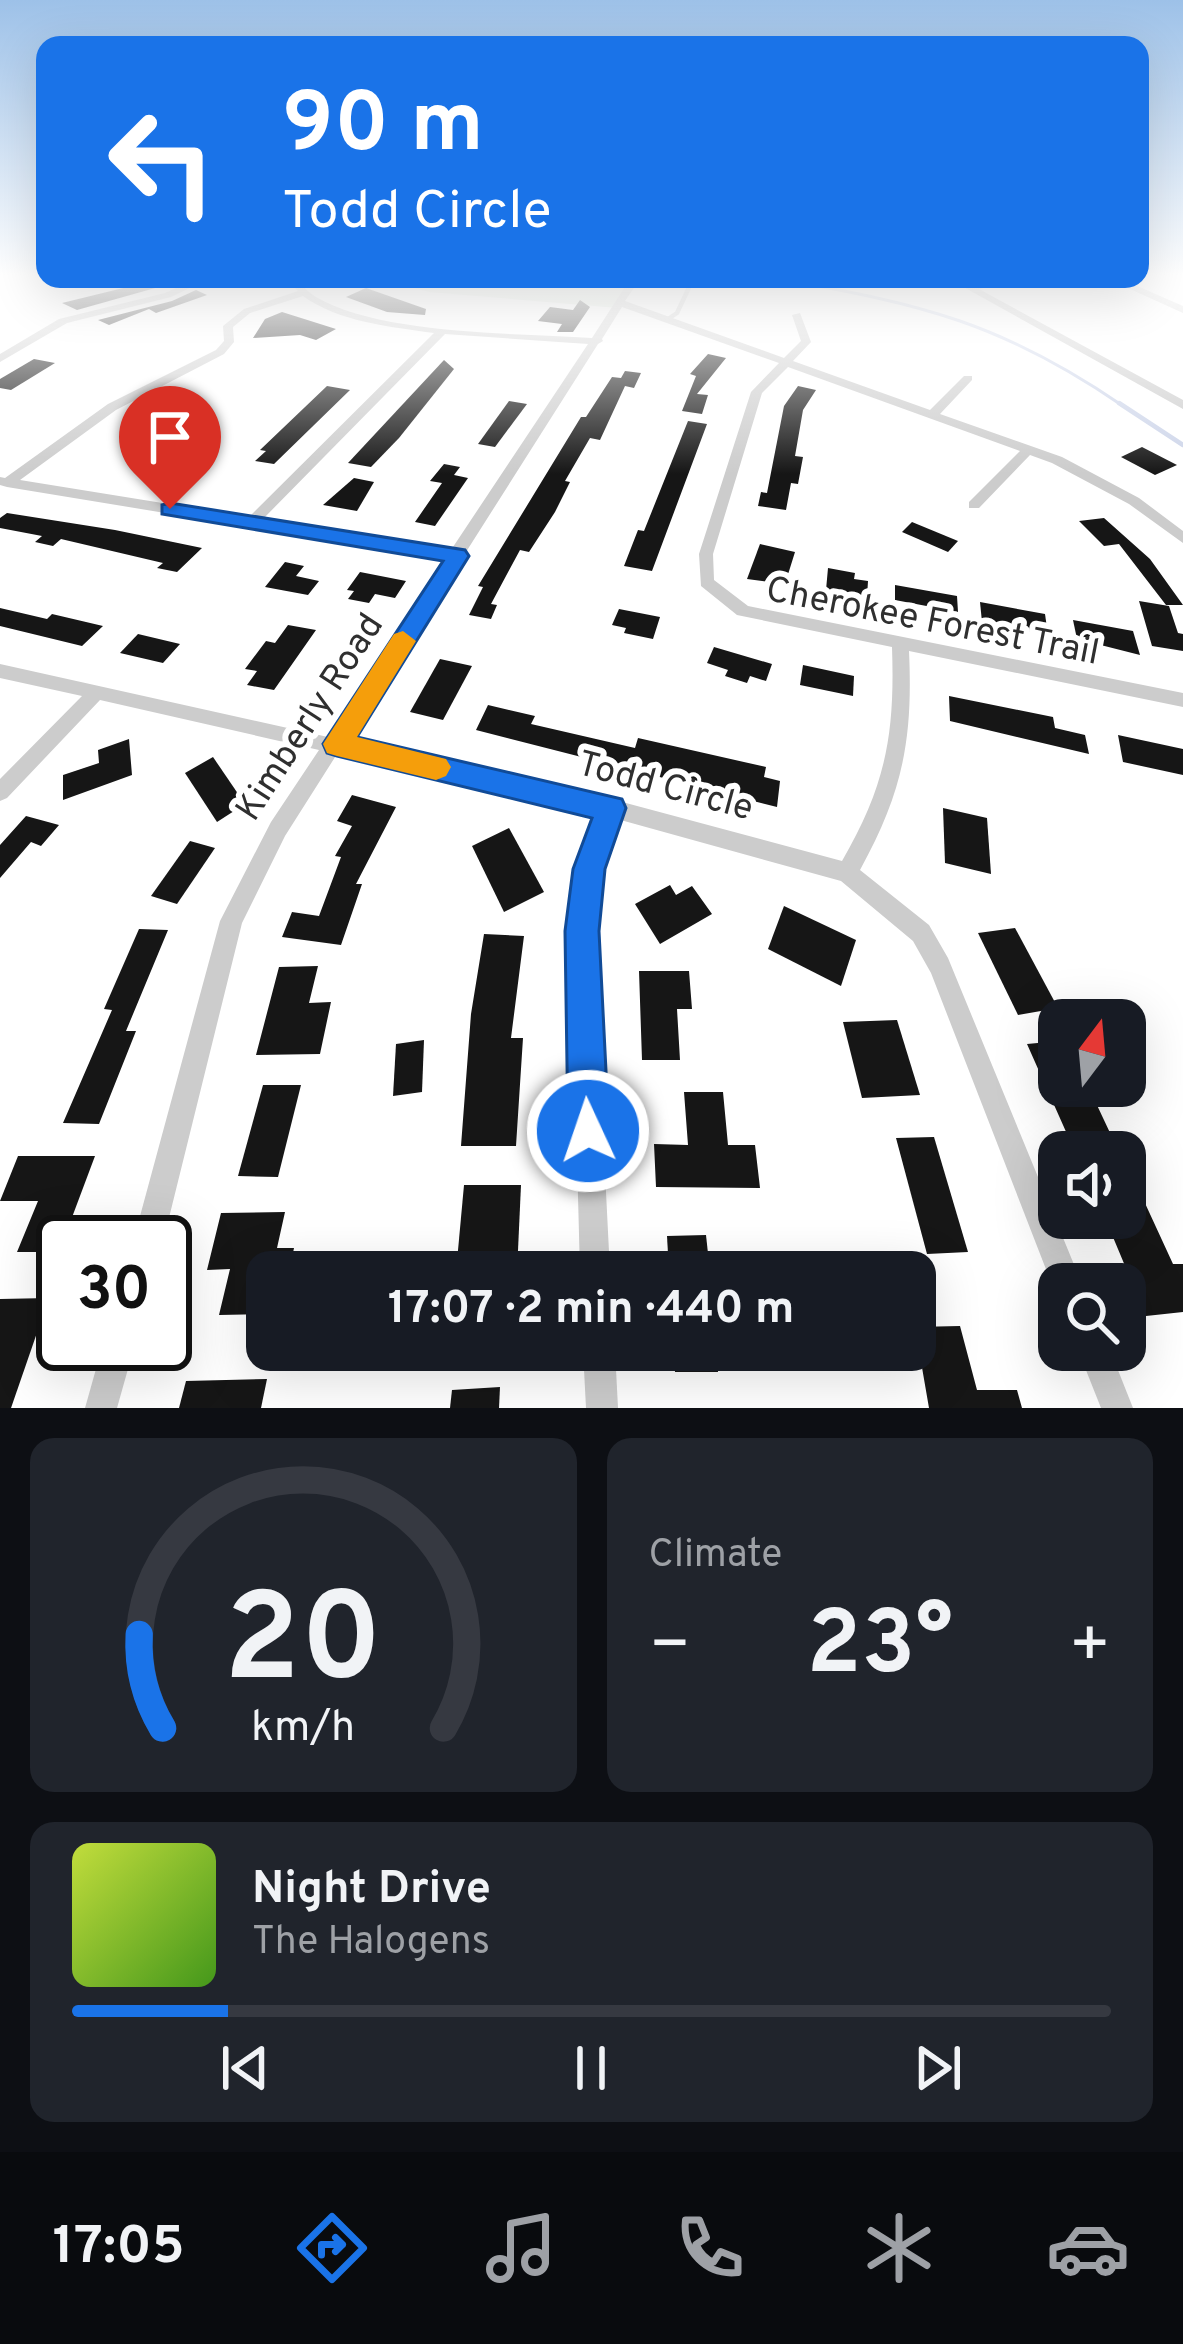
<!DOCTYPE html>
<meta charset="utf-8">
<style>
body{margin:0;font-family:Overpass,sans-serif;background:#20242c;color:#f1f3f6;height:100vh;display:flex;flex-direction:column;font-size:45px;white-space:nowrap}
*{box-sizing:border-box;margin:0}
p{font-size:39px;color:#9ea1a6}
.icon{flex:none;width:66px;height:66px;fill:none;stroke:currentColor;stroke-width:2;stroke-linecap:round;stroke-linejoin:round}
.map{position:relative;height:1408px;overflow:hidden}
.details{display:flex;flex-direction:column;gap:30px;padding:30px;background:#0d0f14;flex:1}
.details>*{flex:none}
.banner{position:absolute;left:36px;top:36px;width:1113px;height:252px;border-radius:24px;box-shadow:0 12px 48px #0002;background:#1a73e8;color:#fff;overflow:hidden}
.needle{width:78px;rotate:16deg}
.tools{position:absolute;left:1038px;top:999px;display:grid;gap:24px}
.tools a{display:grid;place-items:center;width:108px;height:108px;border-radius:24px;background:#171b24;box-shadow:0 12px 48px #0002;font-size:60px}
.speed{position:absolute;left:36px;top:1215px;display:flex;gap:24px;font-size:60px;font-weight:700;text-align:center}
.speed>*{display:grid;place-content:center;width:156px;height:156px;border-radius:50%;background:#171b24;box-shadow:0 12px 48px #0002;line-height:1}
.speed .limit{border:6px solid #111;border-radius:18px;background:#fff;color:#111}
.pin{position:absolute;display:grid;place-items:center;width:102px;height:102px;color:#fff;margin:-123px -51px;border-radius:50% 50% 50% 0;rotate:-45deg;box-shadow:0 0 12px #0007}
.pin .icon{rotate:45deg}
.me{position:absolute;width:132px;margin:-66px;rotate:357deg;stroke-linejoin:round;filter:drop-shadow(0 0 9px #0008)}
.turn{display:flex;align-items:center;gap:42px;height:252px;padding:0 48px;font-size:54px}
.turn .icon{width:156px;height:156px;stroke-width:2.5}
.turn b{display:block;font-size:84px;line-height:102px}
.big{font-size:90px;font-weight:700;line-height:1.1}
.details .tile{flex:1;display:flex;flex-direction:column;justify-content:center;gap:18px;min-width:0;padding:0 42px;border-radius:24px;background:#20242c}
.details .dial{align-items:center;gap:0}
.dial svg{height:312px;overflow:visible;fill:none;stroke:#363941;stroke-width:7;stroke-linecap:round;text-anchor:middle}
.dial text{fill:#f1f3f6;stroke:none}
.song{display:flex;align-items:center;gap:36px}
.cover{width:144px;height:144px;border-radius:18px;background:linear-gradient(135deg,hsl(70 70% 55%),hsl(100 70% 35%))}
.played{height:12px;border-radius:6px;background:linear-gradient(90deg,#1a73e8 15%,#363941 15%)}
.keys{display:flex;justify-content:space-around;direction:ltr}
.heat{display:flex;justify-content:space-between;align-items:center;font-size:66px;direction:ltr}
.details .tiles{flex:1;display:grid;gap:30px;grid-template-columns:1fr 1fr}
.tile:last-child{grid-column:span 2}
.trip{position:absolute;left:246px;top:1251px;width:690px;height:120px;border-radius:24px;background:#171b24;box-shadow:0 12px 48px #0002;font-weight:700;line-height:120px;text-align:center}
.tab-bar{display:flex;height:192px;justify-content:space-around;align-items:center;background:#090b0e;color:#9ea1a6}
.tab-bar .icon{width:84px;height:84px}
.tab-bar .current{color:#1a73e8}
.tab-bar b{font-size:54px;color:#f1f3f6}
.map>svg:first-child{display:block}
.green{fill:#e1ebde}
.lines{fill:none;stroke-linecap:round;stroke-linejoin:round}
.stream-far1{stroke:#ccd4e9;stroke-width:3}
.stream{stroke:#ccd4e9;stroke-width:4.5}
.building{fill:#161616}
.service{stroke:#ccc;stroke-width:4.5}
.minor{fill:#ccc;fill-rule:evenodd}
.route{fill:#1a73e8;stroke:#114b97;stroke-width:3}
.slow{fill:#f59e0b}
.labels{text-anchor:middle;stroke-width:12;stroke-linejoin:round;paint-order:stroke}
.street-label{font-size:36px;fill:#2f2f2f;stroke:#fff}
</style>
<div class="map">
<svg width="1183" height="1408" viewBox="0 0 1183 1408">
<rect width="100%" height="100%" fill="#fff"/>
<path class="green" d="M382 279H635L618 308 429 292Z"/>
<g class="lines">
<path class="stream-far1" d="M779 279C922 304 1002 323 1123 406"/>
<path class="stream" d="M1119 403 1183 445"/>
</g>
<g class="building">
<path d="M160 279 180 281 77 310 62 303Z"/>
<path d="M366 288 426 309 425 315 387 312 346 297Z"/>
<path d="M196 290 207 295 156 313 149 309 109 325 98 320 172 301Z"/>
<path d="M580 300 590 307 573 332H557L562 324 538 321 550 307 573 310Z"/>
<path d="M282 312 336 329 316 340 300 335 253 338 265 319Z"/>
<path d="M708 354 726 358 697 394 708 395 702 414 682 411 696 376 690 374Z"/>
<path d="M34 359 55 363 11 390 0 388V379Z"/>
<path d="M444 360 454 369 399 438 371 467 348 463Z"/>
<path d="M625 371 641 373 634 388 625 386 600 440 590 438 565 481 570 482 555 512 529 552 520 550 491 604 497 605 491 619 469 615 483 587 478 586 581 417H586L612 377 621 378Z"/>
<path d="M327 386 350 390 274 464 255 461 266 451 260 450Z"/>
<path d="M798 386 816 390 803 410 795 456 803 457 798 484 791 483 786 510 758 506 761 492 767 493 784 406Z"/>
<path d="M509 401 527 404 495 447 478 444Z"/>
<path d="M688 421 707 424 652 571 624 566 638 530 644 531Z"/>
<path d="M1142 447 1177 465 1155 475 1121 457Z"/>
<path d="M444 464 460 467 454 475 468 478 435 526 415 522 442 483 430 481Z"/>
<path d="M354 478 374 482 357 511 323 505Z"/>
<path d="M7 513 115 530 202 548 177 572 157 568 163 563 61 539 53 546 35 542 42 536 0 528V518Z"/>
<path d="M1104 518 1150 559 1183 605H1166L1119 544 1104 546 1079 521Z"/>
<path d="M912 522 958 541 948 552 902 532Z"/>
<path d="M760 544 795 552 785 584 747 579Z"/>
<path d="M285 562 304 566 296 576 319 581 308 595 265 587Z"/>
<path d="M828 568 855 573 854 579 868 581 867 597 826 590Z"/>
<path d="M360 572 406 581 395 598 375 594 369 603 348 599 354 591 347 590Z"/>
<path d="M895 585 957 596 958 612 895 600Z"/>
<path d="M1139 601 1169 606 1178 633 1183 634V651L1152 646Z"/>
<path d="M980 602 1045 614 1048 635 982 622Z"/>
<path d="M0 608 47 619 52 614 103 626 82 646 0 626Z"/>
<path d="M619 609 660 617 653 639 624 633 626 628 612 625Z"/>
<path d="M1073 620 1133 631 1140 655 1077 639Z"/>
<path d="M288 625 316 630 274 690 247 685 257 671 245 669 266 641 275 643Z"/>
<path d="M138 634 180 644 163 663 120 653Z"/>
<path d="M714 647 772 664 766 681 750 676 747 683 725 676 728 670 707 663Z"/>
<path d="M440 659 472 666 443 720 410 712Z"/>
<path d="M803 665 854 676 853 696 800 685Z"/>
<path d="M949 696 1053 717 1055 728 1085 735 1089 754 950 721Z"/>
<path d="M488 705 535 716 531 724 635 748 638 738 766 767 764 777 780 781 777 807 476 730Z"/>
<path d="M1118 735 1183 749V775L1123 762Z"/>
<path d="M129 739 132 775 63 800V775L99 763 98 750Z"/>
<path d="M213 757 245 804 217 822 185 773Z"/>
<path d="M352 795 396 807 356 884H362L341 945 282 937 292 912 319 916 341 857 335 856 352 826 337 821Z"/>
<path d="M943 808 987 818 991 874 945 863Z"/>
<path d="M26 816 59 825 41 846 31 842 0 878V845Z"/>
<path d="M509 828 544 892 504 912 472 846Z"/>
<path d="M190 841 215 848 177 904 151 896Z"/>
<path d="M670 885 676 895 692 886 712 914 660 944 635 904Z"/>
<path d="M784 906 856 940 841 986 768 949Z"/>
<path d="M1015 928 1058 1008 1018 1015 978 933Z"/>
<path d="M139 929 168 930 126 1031H136L99 1124 63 1123 112 1010 104 1009Z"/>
<path d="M484 934 524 936 511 1038H523L516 1146H461L471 1014Z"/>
<path d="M318 966 309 1003 331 1002 320 1054 256 1055 279 967Z"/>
<path d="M639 971H689L692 1009H677L680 1060H642Z"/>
<path d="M897 1020 920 1095 862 1098 843 1022Z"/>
<path d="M424 1040 422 1092 393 1096 396 1044Z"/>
<path d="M1059 1041V1086H1088L1119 1152H1075L1027 1044Z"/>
<path d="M263 1085H301L278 1177 238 1176Z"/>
<path d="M684 1092H723L728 1145H755L760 1188 656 1187 654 1144 688 1145Z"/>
<path d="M934 1137 968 1252 927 1254 896 1138Z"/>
<path d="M18 1156H95L59 1252H17L38 1201H0Z"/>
<path d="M464 1185H521L517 1272H456Z"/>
<path d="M1138 1188 1173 1264H1183V1312L1146 1316 1105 1218H1125V1189Z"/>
<path d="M285 1212 277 1248H294L289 1272H267L263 1314 219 1315 230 1269 207 1270 221 1213Z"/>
<path d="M706 1235 710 1272H669L667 1236Z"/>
<path d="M49 1298 11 1408H0V1299Z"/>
<path d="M960 1326 977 1390H1017L1022 1408H929L915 1327Z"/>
<path d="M673 1350H717L718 1372H675Z"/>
<path d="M267 1379 261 1408H179L186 1381Z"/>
<path d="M500 1387 499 1408H450L452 1390Z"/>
</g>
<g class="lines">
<path class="service" d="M668 319 677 313 693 279"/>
<g class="minor">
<path d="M196 279H208L171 297 67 323 0 362V354L59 319 165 293Z"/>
<path d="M285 279H295C302 285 309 293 316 297 381 335 516 333 592 338L630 279H640L625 301 784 358 801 341 792 315 800 313 811 342 793 361 930 410 964 376H972V380L940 414 1062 457 1139 498 1183 531V543L1129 504 1052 463 1030 455 979 508H969V502L1020 451 788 367 762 393 713 554 714 580 748 606 1183 693V707L909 651C913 739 903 792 860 870L929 925 948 958 1082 1284H1059V1296L1056 1295 931 973 913 941 841 881 617 819 600 869 593 931 610 1272H580L571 931 578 869 599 814 337 754 285 836 242 923 163 1242H133L220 921 271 822 319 750 100 700 7 798 0 801V779L82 696 0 678V664L328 737 445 559 7 487 0 485V477L5 478 108 404 216 350 224 341 223 326 244 309 298 291ZM303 296C339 322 391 327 434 333L249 517 20 480 116 410 224 354 234 342 233 327 250 313ZM622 307 779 363 751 392 699 554 701 586 737 615 892 647C895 734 886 785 842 861L611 799 346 741 598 344 603 341 602 339ZM445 334 588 344 451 550 263 519Z"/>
<path d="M949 279H961L971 285 1022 279 979 289 1183 400V409Z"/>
<path d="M1108 279H1121L1183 306V313Z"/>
<path d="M103 1344H135L117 1408H85Z"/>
<path d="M583 1350H615L618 1408H586Z"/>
<path d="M1078 1350H1110L1133 1408H1101Z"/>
</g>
</g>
<linearGradient id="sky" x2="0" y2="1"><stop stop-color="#9dc1e8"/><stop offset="0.58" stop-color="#fff"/><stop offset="1" stop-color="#fff" stop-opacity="0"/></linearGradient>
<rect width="1183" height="474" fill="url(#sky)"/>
<path class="route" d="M170 503 465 550 469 556 357 737 622 799 626 808 605 869 599 931 609 1131 603 1146 588 1152 574 1146 568 1131 565 931 573 869 592 818 337 756 327 753 323 744 443 561 162 514V505Z"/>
<path class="slow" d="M403 631 416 641 357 737 446 759 451 767 446 776 436 780 337 756 327 753 323 744 394 634Z"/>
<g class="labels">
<g class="street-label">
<text transform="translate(933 619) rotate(11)" y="13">Cherokee Forest Trail</text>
<text transform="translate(308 716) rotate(-57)" y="13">Kimberly Road</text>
<text transform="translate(666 784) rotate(15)" y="13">Todd Circle</text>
</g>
</g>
</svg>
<div class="tools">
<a><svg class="needle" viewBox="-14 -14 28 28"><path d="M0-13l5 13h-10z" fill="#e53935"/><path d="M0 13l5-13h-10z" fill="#9ea1a6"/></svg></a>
<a><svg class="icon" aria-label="sound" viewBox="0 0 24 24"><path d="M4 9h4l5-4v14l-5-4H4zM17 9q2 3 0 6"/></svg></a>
<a><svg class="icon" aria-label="search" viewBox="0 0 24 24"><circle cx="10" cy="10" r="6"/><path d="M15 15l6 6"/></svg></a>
</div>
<div class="speed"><div class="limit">30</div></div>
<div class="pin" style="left:170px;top:509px;background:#d93025"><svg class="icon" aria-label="arrive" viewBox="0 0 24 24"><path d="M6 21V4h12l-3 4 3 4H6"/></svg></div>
<svg class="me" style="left:588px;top:1131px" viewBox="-20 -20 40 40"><circle r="17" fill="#1a73e8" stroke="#fff" stroke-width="3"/><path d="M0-11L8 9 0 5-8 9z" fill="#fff"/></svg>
<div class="trip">17:07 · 2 min · 440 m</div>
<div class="banner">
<div class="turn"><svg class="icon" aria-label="left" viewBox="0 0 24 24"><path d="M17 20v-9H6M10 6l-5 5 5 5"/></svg><div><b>90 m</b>Todd Circle</div></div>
</div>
</div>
<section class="details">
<div class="tiles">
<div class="tile dial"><svg viewBox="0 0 100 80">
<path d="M14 69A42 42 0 1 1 86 69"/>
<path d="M14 69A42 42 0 0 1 8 45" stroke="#1a73e8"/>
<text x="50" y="56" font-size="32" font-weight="700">20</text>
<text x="50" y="72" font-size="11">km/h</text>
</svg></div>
<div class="tile"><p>Climate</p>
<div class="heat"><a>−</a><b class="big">23°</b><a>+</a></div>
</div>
<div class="tile">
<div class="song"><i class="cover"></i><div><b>Night Drive</b><p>The Halogens</p></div></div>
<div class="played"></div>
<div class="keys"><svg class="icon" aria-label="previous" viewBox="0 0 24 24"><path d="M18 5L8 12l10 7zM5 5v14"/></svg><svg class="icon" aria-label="pause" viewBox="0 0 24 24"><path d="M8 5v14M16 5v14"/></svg><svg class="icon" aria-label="next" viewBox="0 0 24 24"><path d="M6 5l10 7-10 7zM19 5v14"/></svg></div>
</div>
</div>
</section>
<nav class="tab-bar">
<b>17:05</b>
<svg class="icon current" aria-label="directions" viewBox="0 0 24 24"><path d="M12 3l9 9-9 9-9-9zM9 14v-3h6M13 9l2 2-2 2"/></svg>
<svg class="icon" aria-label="music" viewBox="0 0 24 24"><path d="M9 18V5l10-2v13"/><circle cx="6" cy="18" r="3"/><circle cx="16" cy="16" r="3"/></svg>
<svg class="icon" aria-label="phone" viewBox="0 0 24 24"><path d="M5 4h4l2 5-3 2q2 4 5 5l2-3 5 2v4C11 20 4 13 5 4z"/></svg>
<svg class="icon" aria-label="climate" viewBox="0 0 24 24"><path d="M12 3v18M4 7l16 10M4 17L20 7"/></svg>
<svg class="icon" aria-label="car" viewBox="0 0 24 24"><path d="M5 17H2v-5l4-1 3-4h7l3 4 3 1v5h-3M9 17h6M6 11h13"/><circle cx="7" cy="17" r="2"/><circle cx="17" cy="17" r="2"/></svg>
</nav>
